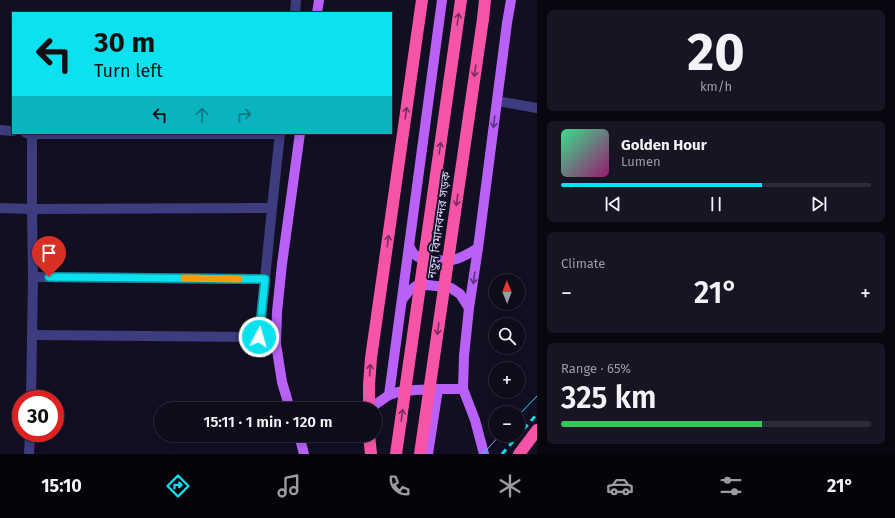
<!DOCTYPE html>
<meta charset="utf-8">
<style>
body{margin:0;font-family:"Fira Sans","Noto Sans Bengali",sans-serif;background:#171423;color:#f1f3f6;height:100vh;display:flex;flex-direction:column;font-size:15px;white-space:nowrap}
*{box-sizing:border-box;margin:0}
p{font-size:13px;color:#9b9ba2}
.icon{flex:none;width:22px;height:22px;fill:none;stroke:currentColor;stroke-width:2;stroke-linecap:round;stroke-linejoin:round}
.map{position:relative;flex:1;overflow:hidden}
.details{display:flex;flex-direction:column;gap:10px;padding:10px;background:#08060e;width:358px}
.details>*{flex:none}
.guide{position:absolute;left:12px;top:12px;width:380px;height:122px;border-radius:0px;box-shadow:0 2px 10px #0003,0 0 0 1px #2e2b39;background:#0ce1f0;color:#111;overflow:hidden}
.needle{width:26px;rotate:359deg}
.controls{position:absolute;left:489px;top:274px;display:grid;gap:8px}
.controls a{display:grid;place-items:center;width:36px;height:36px;border-radius:50%;background:#0e0b1a;box-shadow:0 2px 10px #0003,0 0 0 1px #2e2b39;font-size:20px}
.speed{position:absolute;left:12px;top:390px;display:flex;gap:8px;font-size:20px;font-weight:700;text-align:center}
.speed>*{display:grid;place-content:center;width:52px;height:52px;border-radius:50%;background:#0e0b1a;box-shadow:0 2px 10px #0003,0 0 0 1px #2e2b39;line-height:1}
.speed .limit{border:6px solid #d22;background:#fff;color:#111}
.pin{position:absolute;display:grid;place-items:center;width:34px;height:34px;color:#fff;margin:-41px -17px;border-radius:50% 50% 50% 0;rotate:-45deg;box-shadow:0 0 4px #0007}
.pin .icon{rotate:45deg}
.me{position:absolute;width:44px;margin:-22px;rotate:6deg;stroke-linejoin:round;filter:drop-shadow(0 0 3px #0008)}
.turn{display:flex;align-items:center;gap:14px;height:84px;padding:0 16px;font-size:18px}
.turn .icon{width:52px;height:52px;stroke-width:2.5}
.turn b{display:block;font-size:28px;line-height:34px}
.lanes{display:flex;align-items:center;height:38px;padding:0 16px;background:#0003;justify-content:center;gap:20px;direction:ltr}
.lanes .off{opacity:.35}
.big{font-size:30px;font-weight:600;line-height:1.1}
.details .widget{flex:1;display:flex;flex-direction:column;justify-content:center;gap:6px;min-width:0;padding:0 14px;border-radius:6px;background:#171423}
.details .dial{align-items:center;gap:0}
.dial b{font-size:52px;line-height:1}
.song{display:flex;align-items:center;gap:12px}
.cover{width:48px;height:48px;border-radius:6px;background:linear-gradient(135deg,hsl(150 70% 55%),hsl(320 70% 35%))}
.played{height:4px;border-radius:2px;background:linear-gradient(90deg,#0ce1f0 65%,#2e2b39 65%)}
.keys{display:flex;justify-content:space-around;direction:ltr}
.heat{display:flex;justify-content:space-between;align-items:center;font-size:22px;direction:ltr}
.charge{height:6px;border-radius:3px;background:linear-gradient(90deg,#34c759 65%,#2e2b39 0)}
.trip{position:absolute;left:154px;top:402px;width:228px;height:40px;border-radius:20px;background:#0e0b1a;box-shadow:0 2px 10px #0003,0 0 0 1px #2e2b39;font-weight:600;line-height:40px;text-align:center}
.dock{display:flex;height:64px;justify-content:space-around;align-items:center;background:#06040a;color:#9b9ba2}
.dock .icon{width:28px;height:28px}
.dock .selected{color:#0ce1f0}
.dock b{font-size:18px;color:#f1f3f6}
main{display:flex;flex:1;min-height:0}
.map>svg:first-child{display:block}
.lines{fill:none;stroke-linecap:round;stroke-linejoin:round}
.minor{stroke:#3d3c7f;stroke-width:10}
.major{stroke:#b960f7;stroke-width:10}
.highway{stroke:#f754a8;stroke-width:12}
.tram{stroke:#0ce1f0;stroke-width:1}
.rail{stroke:#0ce1f0;stroke-width:3;stroke-dasharray:6 5;stroke-linecap:butt}
.highway-bridge{stroke:#f754a8;stroke-width:12}
.oneway{stroke:#792e5f}
.oneway2{stroke:#5d3382}
.route-casing{stroke:#08929c;stroke-width:10}
.route{stroke:#0ce1f0;stroke-width:7}
.slow{stroke:#f59e0b;stroke-width:7}
.labels{text-anchor:middle;stroke-width:4;stroke-linejoin:round;paint-order:stroke}
.street-label{font-size:12px;fill:#d6d3fd;stroke:#120f23}
</style>
<main>
<div class="map">
<svg width="537" height="454" viewBox="0 0 537 454">
<rect width="100%" height="100%" fill="#120f23"/>
<g class="lines">
<g class="minor">
<path d="M295 13 296 0"/>
<path d="M497 101 537 108"/>
<path d="M0 130 13 131"/>
<path d="M26 133 32 134H280"/>
<path d="M0 208 32 209"/>
<path d="M33 335 259 337 265 279 33 277 265 279 272 208 32 209 272 208 280 133"/>
<path d="M31 399 33 277 32 209V134"/>
<path d="M29 454 30 433"/>
</g>
<g class="major">
<path d="M317 13 319 0"/>
<path d="M409 246C411 249 412 252 414 254 419 259 426 259 433 260 454 262 460 259 478 248"/>
<path d="M402 300 409 291 416 286 428 285 451 288 460 294 469 308"/>
<path d="M389 395 442 0"/>
<path d="M290 409 282 382 276 344 277 312 282 264 300 133"/>
<path d="M369 409 389 395 398 392 415 390 438 389H463"/>
<path d="M299 435 304 454"/>
<path d="M428 454 438 389"/>
<path d="M484 454 475 420 463 389 464 356 469 308 478 248 507 23 511 0"/>
</g>
<g class="highway">
<path d="M483 19 485 0"/>
<path d="M369 409V385L371 358 422 0"/>
<path d="M369 435 371 454"/>
<path d="M519 454 537 430"/>
</g>
<g class="tram">
<path d="M518 416 537 396"/>
<path d="M483 454 500 435"/>
</g>
<path class="rail" d="M502 454 537 414"/>
<g class="highway-bridge">
<path d="M396 454 461 0"/>
<path d="M420 454 483 19"/>
</g>
</g>
<defs><path id="oneway-shaft" d="M-6 0H5M1.5-3L5.5 0L1.5 3" fill="none" stroke-width="1.6" stroke-linecap="round" stroke-linejoin="round"/></defs>
<g class="oneway">
<use href="#oneway-shaft" transform="translate(458 19) rotate(-82)"/>
<use href="#oneway-shaft" transform="translate(475 71) rotate(98)"/>
<use href="#oneway-shaft" transform="translate(406 113) rotate(-82)"/>
<use href="#oneway-shaft" transform="translate(440 148) rotate(-82)"/>
<use href="#oneway-shaft" transform="translate(457 200) rotate(98)"/>
<use href="#oneway-shaft" transform="translate(388 241) rotate(-82)"/>
<use href="#oneway-shaft" transform="translate(438 329) rotate(98)"/>
<use href="#oneway-shaft" transform="translate(370 370) rotate(-86)"/>
<use href="#oneway-shaft" transform="translate(402 415) rotate(-82)"/>
</g>
<g class="oneway2">
<use href="#oneway-shaft" transform="translate(494 122) rotate(97)"/>
<use href="#oneway-shaft" transform="translate(474 278) rotate(98)"/>
</g>
<g class="lines">
<g class="route-casing">
<path id="route" d="M49 277 265 279 259 337"/>
</g>
<use href="#route" class="route"/>
<path class="slow" d="M184 278 239 279"/>
</g>
<g class="labels">
<g class="street-label">
<text transform="translate(439 225) rotate(-82)" y="4">নতুন বিমানবন্দর সড়ক</text>
</g>
</g>
</svg>
<div class="controls">
<a><svg class="needle" viewBox="-14 -14 28 28"><path d="M0-13l5 13h-10z" fill="#e53935"/><path d="M0 13l5-13h-10z" fill="#9b9ba2"/></svg></a>
<a><svg class="icon" aria-label="search" viewBox="0 0 24 24"><circle cx="10" cy="10" r="6"/><path d="M15 15l6 6"/></svg></a>
<a>+</a>
<a>−</a>
</div>
<div class="speed"><div class="limit">30</div></div>
<div class="pin" style="left:49px;top:277px;background:#d93025"><svg class="icon" aria-label="arrive" viewBox="0 0 24 24"><path d="M6 21V4h12l-3 4 3 4H6"/></svg></div>
<svg class="me" style="left:259px;top:337px" viewBox="-20 -20 40 40"><circle r="17" fill="#0ce1f0" stroke="#fff" stroke-width="3"/><path d="M0-11L8 9 0 5-8 9z" fill="#fff"/></svg>
<div class="trip">15:11 · 1 min · 120 m</div>
<div class="guide">
<div class="turn"><svg class="icon" aria-label="left" viewBox="0 0 24 24"><path d="M17 20v-9H6M10 6l-5 5 5 5"/></svg><div><b>30 m</b>Turn left</div></div>
<div class="lanes"><svg class="icon" aria-label="left" viewBox="0 0 24 24"><path d="M17 20v-9H6M10 6l-5 5 5 5"/></svg><svg class="icon off" aria-label="ahead" viewBox="0 0 24 24"><path d="M12 20V5M6 11l6-6 6 6"/></svg><svg class="icon off" aria-label="right" viewBox="0 0 24 24"><path d="M7 20v-9h11M14 6l5 5-5 5"/></svg></div>
</div>
</div>
<section class="details">
<div class="widget dial"><b>20</b><p>km/h</p></div>
<div class="widget">
<div class="song"><i class="cover"></i><div><b>Golden Hour</b><p>Lumen</p></div></div>
<div class="played"></div>
<div class="keys"><svg class="icon" aria-label="previous" viewBox="0 0 24 24"><path d="M18 5L8 12l10 7zM5 5v14"/></svg><svg class="icon" aria-label="pause" viewBox="0 0 24 24"><path d="M8 5v14M16 5v14"/></svg><svg class="icon" aria-label="next" viewBox="0 0 24 24"><path d="M6 5l10 7-10 7zM19 5v14"/></svg></div>
</div>
<div class="widget"><p>Climate</p>
<div class="heat"><a>−</a><b class="big">21°</b><a>+</a></div>
</div>
<div class="widget"><p>Range · 65%</p><b class="big">325 km</b><div class="charge"></div></div>
</section>
</main>
<nav class="dock">
<b>15:10</b>
<svg class="icon selected" aria-label="directions" viewBox="0 0 24 24"><path d="M12 3l9 9-9 9-9-9zM9 14v-3h6M13 9l2 2-2 2"/></svg>
<svg class="icon" aria-label="music" viewBox="0 0 24 24"><path d="M9 18V5l10-2v13"/><circle cx="6" cy="18" r="3"/><circle cx="16" cy="16" r="3"/></svg>
<svg class="icon" aria-label="phone" viewBox="0 0 24 24"><path d="M5 4h4l2 5-3 2q2 4 5 5l2-3 5 2v4C11 20 4 13 5 4z"/></svg>
<svg class="icon" aria-label="climate" viewBox="0 0 24 24"><path d="M12 3v18M4 7l16 10M4 17L20 7"/></svg>
<svg class="icon" aria-label="car" viewBox="0 0 24 24"><path d="M5 17H2v-5l4-1 3-4h7l3 4 3 1v5h-3M9 17h6M6 11h13"/><circle cx="7" cy="17" r="2"/><circle cx="17" cy="17" r="2"/></svg>
<svg class="icon" aria-label="filters" viewBox="0 0 24 24"><path d="M4 7h16M4 17h16"/><circle cx="9" cy="7" r="2"/><circle cx="15" cy="17" r="2"/></svg>
<b>21°</b>
</nav>
